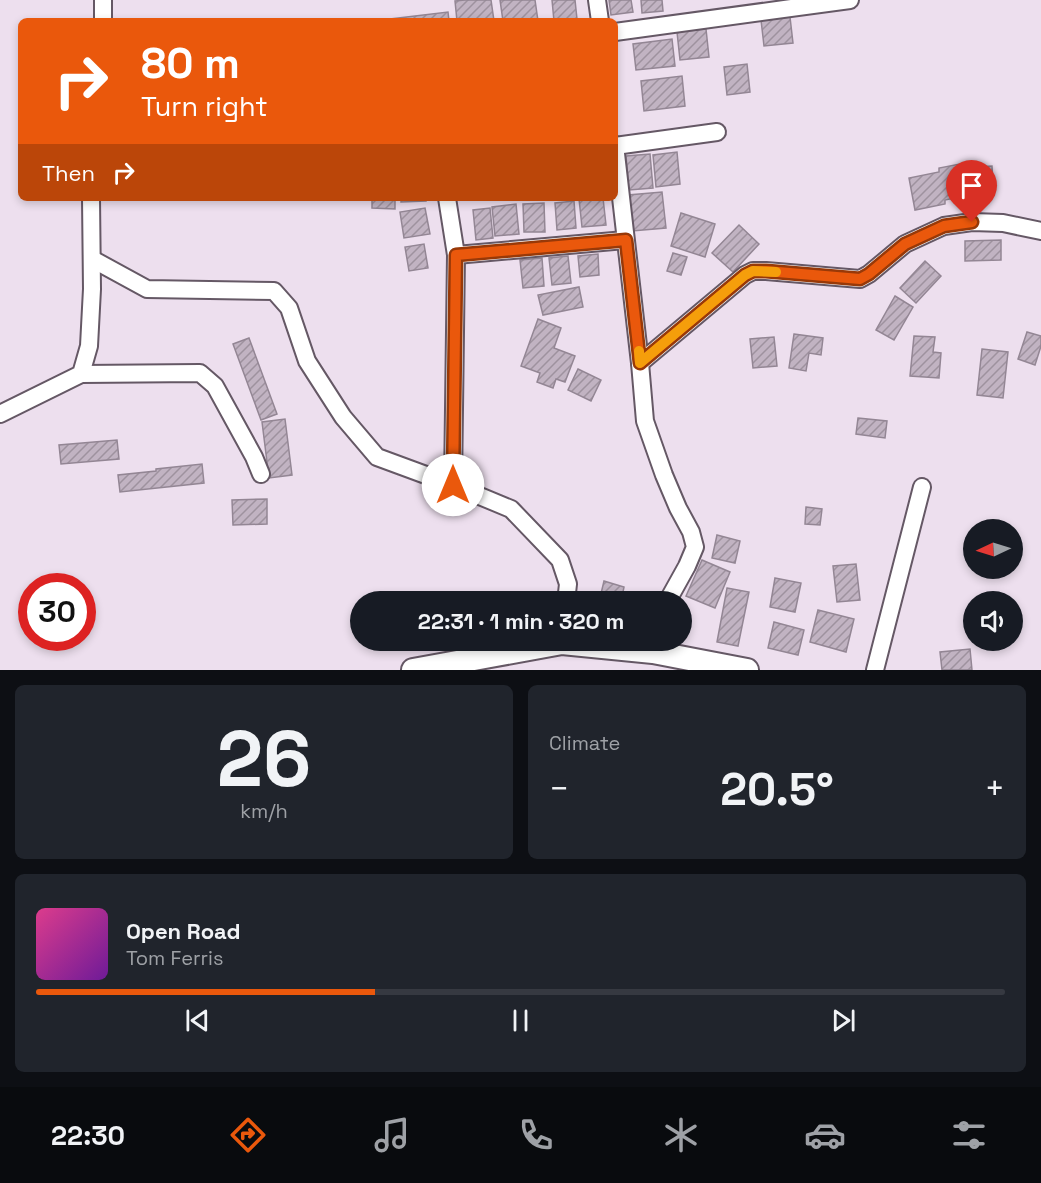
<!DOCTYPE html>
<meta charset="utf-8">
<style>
body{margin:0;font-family:"Space Grotesk",sans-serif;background:#20242c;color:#f1f3f6;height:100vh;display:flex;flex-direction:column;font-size:22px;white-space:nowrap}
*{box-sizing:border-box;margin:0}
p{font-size:20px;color:#9ea1a6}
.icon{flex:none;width:33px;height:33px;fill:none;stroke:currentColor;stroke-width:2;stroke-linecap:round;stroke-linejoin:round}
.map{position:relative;height:670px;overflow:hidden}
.details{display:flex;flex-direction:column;gap:15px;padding:15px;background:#0d0f14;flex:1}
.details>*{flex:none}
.top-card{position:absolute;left:18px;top:18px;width:600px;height:183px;border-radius:9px;box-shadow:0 3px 9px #0003;background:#ea580c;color:#fff;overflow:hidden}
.needle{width:39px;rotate:266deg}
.buttons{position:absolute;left:963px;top:519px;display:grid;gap:12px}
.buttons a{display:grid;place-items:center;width:60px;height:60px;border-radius:50%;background:#171b24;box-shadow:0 3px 9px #0003;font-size:30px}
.speed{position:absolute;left:18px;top:573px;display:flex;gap:12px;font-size:30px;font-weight:700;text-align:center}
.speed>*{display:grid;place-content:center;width:78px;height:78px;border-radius:50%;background:#171b24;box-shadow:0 3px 9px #0003;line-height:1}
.speed .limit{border:9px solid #d22;background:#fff;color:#111}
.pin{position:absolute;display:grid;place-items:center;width:51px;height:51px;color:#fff;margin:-62px -26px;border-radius:50% 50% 50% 0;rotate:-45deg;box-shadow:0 0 6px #0007}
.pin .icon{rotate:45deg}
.me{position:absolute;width:66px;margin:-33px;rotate:0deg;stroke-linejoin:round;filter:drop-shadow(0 0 4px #0008)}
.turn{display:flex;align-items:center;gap:21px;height:126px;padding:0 24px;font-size:27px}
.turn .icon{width:78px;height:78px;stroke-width:2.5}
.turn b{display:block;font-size:42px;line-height:51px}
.then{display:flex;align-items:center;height:57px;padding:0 24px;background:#0003;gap:12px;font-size:22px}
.big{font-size:45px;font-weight:600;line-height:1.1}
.details .widget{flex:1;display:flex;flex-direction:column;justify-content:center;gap:9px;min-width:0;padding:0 21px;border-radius:9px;background:#20242c}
.details .dial{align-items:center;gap:0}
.dial b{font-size:78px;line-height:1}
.song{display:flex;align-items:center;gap:18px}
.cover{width:72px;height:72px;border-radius:9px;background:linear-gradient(135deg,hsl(330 70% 55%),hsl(280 70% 35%))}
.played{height:6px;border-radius:3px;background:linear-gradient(90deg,#ea580c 35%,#363941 35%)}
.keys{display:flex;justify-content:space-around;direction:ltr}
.heat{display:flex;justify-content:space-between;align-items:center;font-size:33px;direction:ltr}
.details .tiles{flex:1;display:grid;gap:15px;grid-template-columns:1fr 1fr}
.widget:last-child{grid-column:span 2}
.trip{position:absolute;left:350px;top:591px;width:342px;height:60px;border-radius:30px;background:#171b24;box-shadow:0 3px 9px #0003;font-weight:600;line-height:60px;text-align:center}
.tabs{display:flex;height:96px;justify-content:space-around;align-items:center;background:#090b0e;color:#9ea1a6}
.tabs .icon{width:42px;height:42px}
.tabs .selected{color:#ea580c}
.tabs b{font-size:27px;color:#f1f3f6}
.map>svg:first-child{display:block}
.building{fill:url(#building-hatch);stroke:#938694;stroke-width:1.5}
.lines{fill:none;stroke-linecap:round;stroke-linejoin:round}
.street-casing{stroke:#655865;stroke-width:20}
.secondary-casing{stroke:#655865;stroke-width:26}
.street{stroke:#fff;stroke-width:16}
.secondary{stroke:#fff;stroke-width:22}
.route-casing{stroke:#983908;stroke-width:15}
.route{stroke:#ea580c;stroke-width:10}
.slow{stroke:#f59e0b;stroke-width:10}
</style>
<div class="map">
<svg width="1041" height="670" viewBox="0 0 1041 670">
<defs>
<pattern id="building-hatch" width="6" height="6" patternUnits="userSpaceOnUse" patternTransform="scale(1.5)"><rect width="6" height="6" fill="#c1b3c2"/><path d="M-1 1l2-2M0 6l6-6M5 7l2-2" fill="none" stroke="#9e929e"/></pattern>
</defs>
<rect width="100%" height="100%" fill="#eddfee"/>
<g class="building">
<path d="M465 0H491L494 21H457L455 1Z"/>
<path d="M500 0H535L538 21H503Z"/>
<path d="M552 0H575L577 19 554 21Z"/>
<path d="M609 0H631L633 12 611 15Z"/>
<path d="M641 0H662L663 11 642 13Z"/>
<path d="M448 12 449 21H373Z"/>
<path d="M790 17 793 43 764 46 761 20Z"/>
<path d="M706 29 709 57 680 60 677 32Z"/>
<path d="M672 39 675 66 636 70 633 44Z"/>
<path d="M747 64 750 92 727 95 724 67Z"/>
<path d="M682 76 685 106 644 111 641 81Z"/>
<path d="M677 152 680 184 656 187 653 155Z"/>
<path d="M650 154 653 188 629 190 626 156Z"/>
<path d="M970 162 977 193 945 200V204L915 210 909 178 939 172V168Z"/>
<path d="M992 166 993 183 976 184 975 167Z"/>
<path d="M662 192 666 228 632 231 628 195Z"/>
<path d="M372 198H395V209L372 208Z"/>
<path d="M401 198H426V201L401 202Z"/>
<path d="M591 198H603L606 225 582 227 579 199Z"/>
<path d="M574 201 576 228 557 230 555 203Z"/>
<path d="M544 203 545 232H524L523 204Z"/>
<path d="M516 204 519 234 495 236 492 207Z"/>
<path d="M425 208 430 234 404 238 400 212Z"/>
<path d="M490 208 493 238 476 240 473 210Z"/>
<path d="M681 213 715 224 705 257 671 246Z"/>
<path d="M739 225 759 244 733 272 712 253Z"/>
<path d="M1001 240V260L965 261V241Z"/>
<path d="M424 244 428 268 409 271 405 247Z"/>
<path d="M673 253 687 257 681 275 667 271Z"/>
<path d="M598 254 599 275 580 277 578 256Z"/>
<path d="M568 256 571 283 552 285 549 258Z"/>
<path d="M542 258 544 286 523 288 520 260Z"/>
<path d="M925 261 941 276 916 303 900 288Z"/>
<path d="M579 287 583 307 543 315 538 295Z"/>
<path d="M895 296 913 307 894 340 876 330Z"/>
<path d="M538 319 561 328 554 348 575 356 565 382 556 379 553 388 537 382 540 373 521 366Z"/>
<path d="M1027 332 1041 336V346L1035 365 1018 359Z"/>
<path d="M794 334 823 338 821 355 809 353 806 371 789 368Z"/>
<path d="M914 336 935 337 933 352 941 353 939 378 910 376Z"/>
<path d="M774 337 777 366 753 368 750 339Z"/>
<path d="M249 338 277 414 261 420 233 344Z"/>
<path d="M982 349 1008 352 1003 398 977 395Z"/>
<path d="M578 369 601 380 591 401 568 390Z"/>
<path d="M858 418 887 421 885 438 856 434Z"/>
<path d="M285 419 292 475 269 478 262 422Z"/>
<path d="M117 440 119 459 61 464 59 445Z"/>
<path d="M202 464 204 483 120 492 118 475 156 471V469Z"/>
<path d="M267 499V524L233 525 232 500Z"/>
<path d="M806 507 822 509 820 525 805 524Z"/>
<path d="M717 535 740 541 735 563 712 558Z"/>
<path d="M702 560 730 572 715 608 686 596Z"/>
<path d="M856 564 860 600 837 602 833 566Z"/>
<path d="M775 578 801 583 795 612 770 607Z"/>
<path d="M604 581 624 587 621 602H599Z"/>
<path d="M727 588 749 592 738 646 717 642Z"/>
<path d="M818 610 854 619 846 652 810 642Z"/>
<path d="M774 622 804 630 798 655 768 648Z"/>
<path d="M970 649 972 670H942L940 652Z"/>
</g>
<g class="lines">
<g class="street-casing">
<g id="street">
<path d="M103 0V21"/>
<path d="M597 0 600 21"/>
<path d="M615 32 850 0"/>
<path d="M615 145 640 363 645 421 664 475 678 508 691 532 695 547 687 566 667 602"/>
<path d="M615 146 717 132"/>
<path d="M447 198 456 255 625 240"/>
<path d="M92 259 147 289 274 291 289 308 307 361 343 417 377 457 453 485 511 509 560 560 568 584 566 602"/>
<path d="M640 363 745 275 753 271H766L860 279 869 274 905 244 944 226 972 222 1003 223 1041 231"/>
<path d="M81 374 200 373 215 386 254 457 261 474"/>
<path d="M0 414 81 374 89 346 92 289 91 198"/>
<path d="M453 485 456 255"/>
<path d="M875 670 922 487"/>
</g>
</g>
<g class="secondary-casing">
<path id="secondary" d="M413 670 562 643 653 652 747 670"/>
</g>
<use href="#street" class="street"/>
<use href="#secondary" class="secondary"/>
</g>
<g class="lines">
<g class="route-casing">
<path id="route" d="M453 485 456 255 626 240 640 363 745 275 753 271H766L860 279 869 274 905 244 944 226 972 222"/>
</g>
<use href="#route" class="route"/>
<path class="slow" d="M639 351 640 363 745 275 753 271 776 272"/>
</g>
</svg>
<div class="buttons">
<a><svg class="needle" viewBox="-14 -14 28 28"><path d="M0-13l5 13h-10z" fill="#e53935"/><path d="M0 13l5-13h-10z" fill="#9ea1a6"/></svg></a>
<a><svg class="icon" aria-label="sound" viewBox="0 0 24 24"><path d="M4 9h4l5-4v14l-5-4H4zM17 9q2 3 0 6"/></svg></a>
</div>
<div class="speed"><div class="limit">30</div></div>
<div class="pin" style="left:972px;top:222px;background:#d93025"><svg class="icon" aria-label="arrive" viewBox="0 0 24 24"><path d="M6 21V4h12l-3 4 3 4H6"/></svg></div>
<svg class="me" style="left:453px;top:485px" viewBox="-20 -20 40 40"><circle r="19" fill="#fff"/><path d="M0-13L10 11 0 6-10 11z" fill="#ea580c"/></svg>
<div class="trip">22:31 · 1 min · 320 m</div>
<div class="top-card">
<div class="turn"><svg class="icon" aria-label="right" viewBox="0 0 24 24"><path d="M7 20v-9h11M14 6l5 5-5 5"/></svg><div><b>80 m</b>Turn right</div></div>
<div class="then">Then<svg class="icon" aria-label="right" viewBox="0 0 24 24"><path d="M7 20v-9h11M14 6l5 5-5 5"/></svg></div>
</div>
</div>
<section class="details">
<div class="tiles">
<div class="widget dial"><b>26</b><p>km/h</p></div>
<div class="widget"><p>Climate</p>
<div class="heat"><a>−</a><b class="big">20.5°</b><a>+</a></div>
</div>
<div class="widget">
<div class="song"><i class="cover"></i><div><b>Open Road</b><p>Tom Ferris</p></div></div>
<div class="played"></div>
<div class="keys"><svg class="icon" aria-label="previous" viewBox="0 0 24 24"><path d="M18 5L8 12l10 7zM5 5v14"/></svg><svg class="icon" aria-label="pause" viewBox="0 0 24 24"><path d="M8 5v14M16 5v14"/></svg><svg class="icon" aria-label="next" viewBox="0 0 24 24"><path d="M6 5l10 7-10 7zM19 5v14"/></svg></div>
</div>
</div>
</section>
<nav class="tabs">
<b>22:30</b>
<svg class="icon selected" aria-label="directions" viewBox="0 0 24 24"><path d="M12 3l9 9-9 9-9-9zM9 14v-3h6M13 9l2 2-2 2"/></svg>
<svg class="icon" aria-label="music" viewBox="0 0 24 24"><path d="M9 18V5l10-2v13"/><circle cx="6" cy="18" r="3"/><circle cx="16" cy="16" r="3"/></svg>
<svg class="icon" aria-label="phone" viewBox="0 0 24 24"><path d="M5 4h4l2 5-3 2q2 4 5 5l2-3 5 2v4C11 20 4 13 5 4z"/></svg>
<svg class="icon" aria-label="climate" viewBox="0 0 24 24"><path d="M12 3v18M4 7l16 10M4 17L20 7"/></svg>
<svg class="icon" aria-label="car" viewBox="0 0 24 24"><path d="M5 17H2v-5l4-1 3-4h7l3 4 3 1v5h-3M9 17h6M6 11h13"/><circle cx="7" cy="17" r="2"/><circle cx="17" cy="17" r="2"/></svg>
<svg class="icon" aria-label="filters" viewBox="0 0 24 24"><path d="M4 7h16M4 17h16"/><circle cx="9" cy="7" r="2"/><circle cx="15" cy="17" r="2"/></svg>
</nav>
